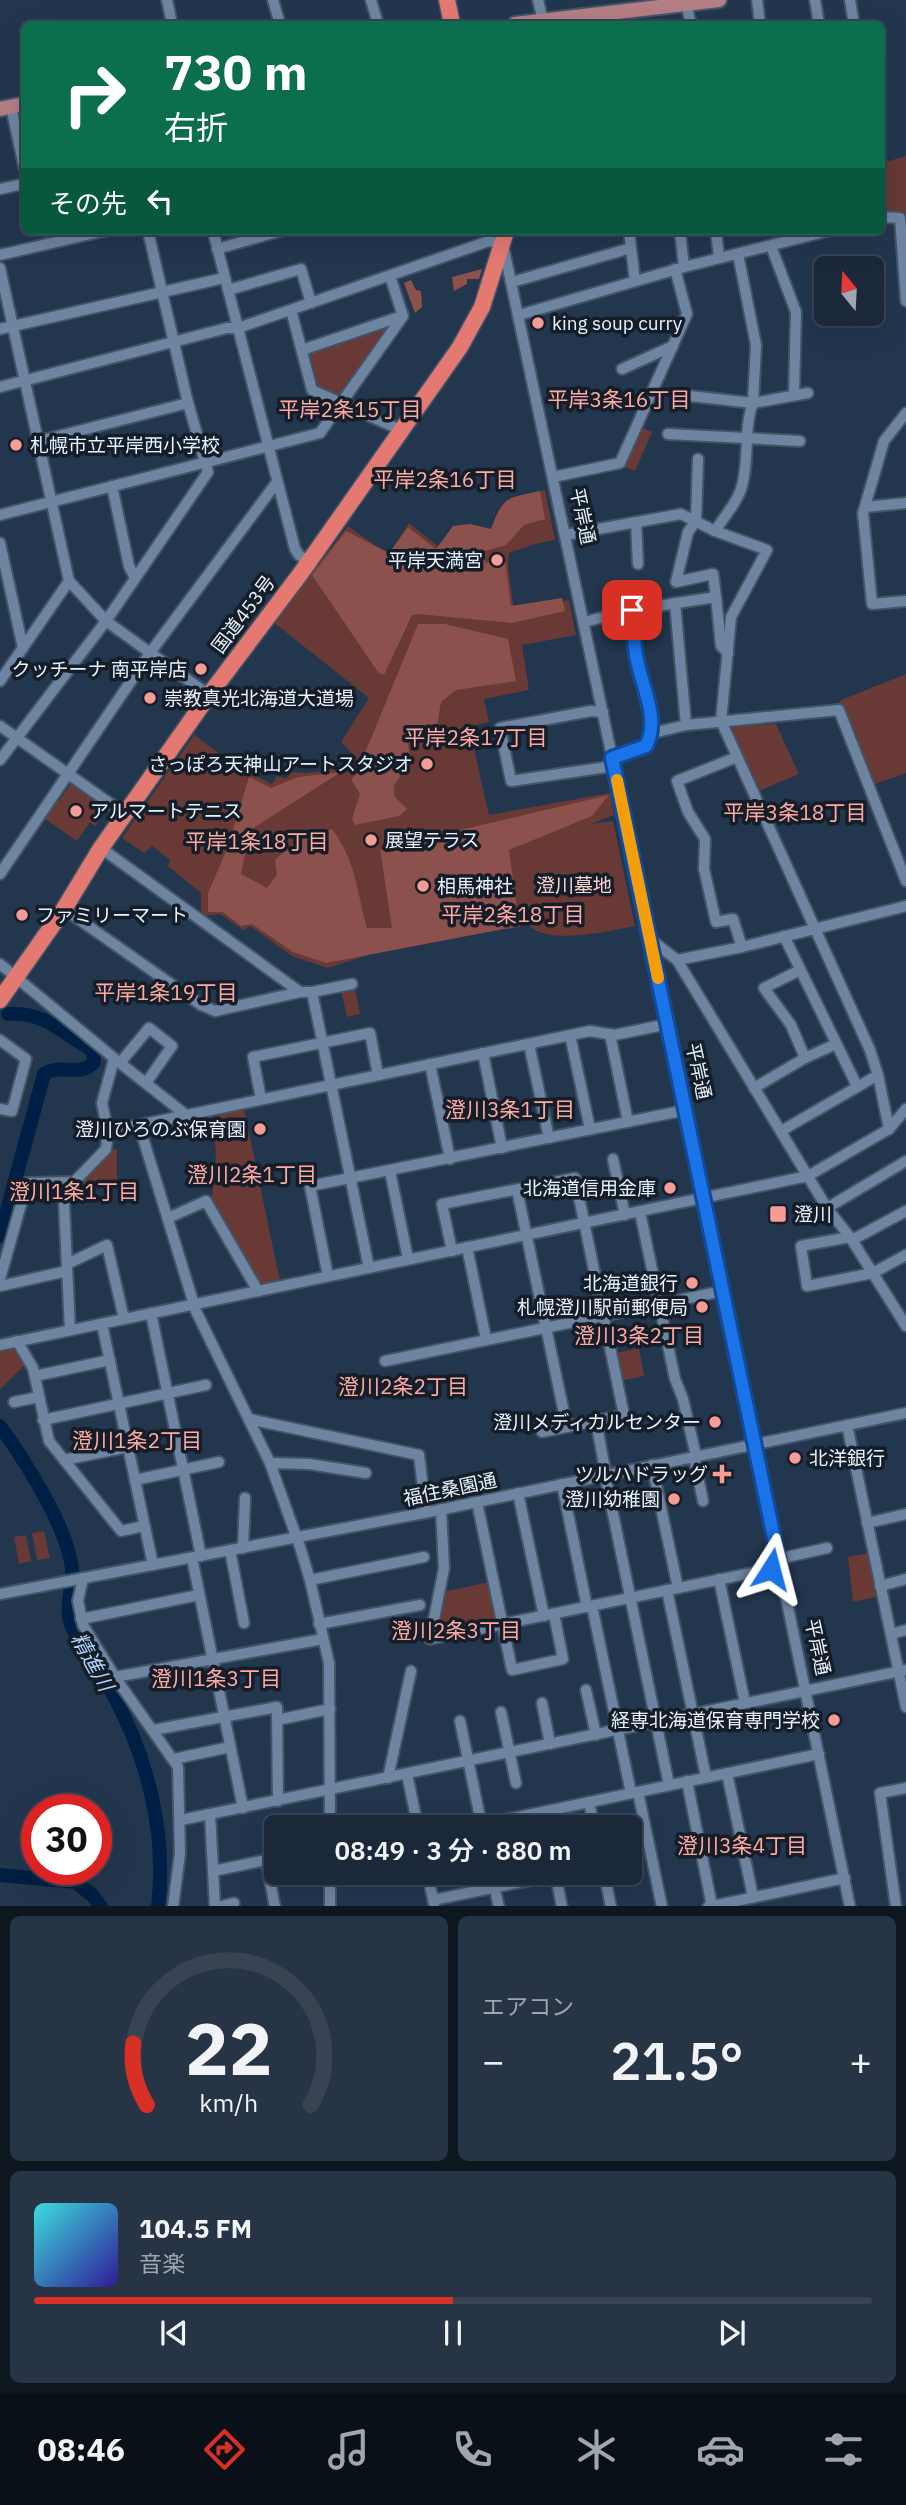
<!DOCTYPE html>
<html lang="ja">
<meta charset="utf-8">
<style>
body{margin:0;font-family:"IBM Plex Sans","Noto Sans JP",sans-serif;background:#273445;color:#f1f3f6;height:100vh;display:flex;flex-direction:column;font-size:26px;white-space:nowrap}
*{box-sizing:border-box;margin:0}
p{font-size:23px;color:#9fa6af}
.icon{flex:none;width:38px;height:38px;fill:none;stroke:currentColor;stroke-width:2;stroke-linecap:round;stroke-linejoin:round}
.map{position:relative;height:1906px;overflow:hidden}
.drawer{display:flex;flex-direction:column;gap:10px;padding:10px;background:#0e1620;flex:1}
.drawer>*{flex:none}
.hud{position:absolute;left:21px;top:21px;width:864px;height:214px;border-radius:10px;box-shadow:0 7px 28px #0002,0 0 0 2px #384454;background:#0b6e4f;color:#fff;overflow:hidden}
.needle{width:46px;rotate:342deg}
.tools{position:absolute;left:814px;top:256px;display:grid;gap:14px}
.tools a{display:grid;place-items:center;width:70px;height:70px;border-radius:10px;background:#1a283a;box-shadow:0 7px 28px #0002,0 0 0 2px #384454;font-size:35px}
.speed{position:absolute;left:21px;top:1794px;display:flex;gap:14px;font-size:35px;font-weight:700;text-align:center}
.speed>*{display:grid;place-content:center;width:91px;height:91px;border-radius:50%;background:#1a283a;box-shadow:0 7px 28px #0002,0 0 0 2px #384454;line-height:1}
.speed .limit{border:10px solid #d22;background:#fff;color:#111}
.pin{position:absolute;display:grid;place-items:center;width:60px;height:60px;color:#fff;margin:-30px;border-radius:14px;box-shadow:0 4px 10px #0006}
.me{position:absolute;width:77px;margin:-38px;rotate:9deg;stroke-linejoin:round;filter:drop-shadow(0 0 5px #0008)}
.turn{display:flex;align-items:center;gap:24px;height:147px;padding:0 28px;font-size:32px}
.turn .icon{width:91px;height:91px;stroke-width:2.5}
.turn b{display:block;font-size:49px;line-height:60px}
.then{display:flex;align-items:center;height:66px;padding:0 28px;background:#0003;gap:14px;font-size:26px}
.big{font-size:52px;font-weight:600;line-height:1.1}
.drawer .card{flex:1;display:flex;flex-direction:column;justify-content:center;gap:10px;min-width:0;padding:0 24px;border-radius:10px;background:#273445}
.drawer .dial{align-items:center;gap:0}
.dial svg{height:182px;overflow:visible;fill:none;stroke:#384454;stroke-width:7;stroke-linecap:round;text-anchor:middle}
.dial text{fill:#f1f3f6;stroke:none}
.song{display:flex;align-items:center;gap:21px}
.cover{width:84px;height:84px;border-radius:10px;background:linear-gradient(135deg,hsl(180 70% 55%),hsl(250 70% 35%))}
.played{height:7px;border-radius:4px;background:linear-gradient(90deg,#d93025 50%,#384454 50%)}
.keys{display:flex;justify-content:space-around;direction:ltr}
.heat{display:flex;justify-content:space-between;align-items:center;font-size:38px;direction:ltr}
.drawer .tiles{flex:1;display:grid;gap:10px;grid-template-columns:1fr 1fr}
.card:last-child{grid-column:span 2}
.trip{position:absolute;left:264px;top:1815px;width:378px;height:70px;border-radius:10px;background:#1a283a;box-shadow:0 7px 28px #0002,0 0 0 2px #384454;font-weight:600;line-height:70px;text-align:center}
.tab-bar{display:flex;height:112px;justify-content:space-around;align-items:center;background:#0a1017;color:#9fa6af}
.tab-bar .icon{width:49px;height:49px}
.tab-bar .current{color:#d93025}
.tab-bar b{font-size:32px;color:#f1f3f6}
.map>svg:first-child{display:block}
.green{fill:#683935}
.forest{fill:#8c514d}
.lines{fill:none;stroke-linecap:round;stroke-linejoin:round}
.river{stroke:#001f44;stroke-width:14}
.minor-casing{stroke:#435468;stroke-width:14}
.major-casing{stroke:#435468;stroke-width:18}
.highway-casing{stroke:#435468;stroke-width:19}
.minor{stroke:#6e85a1;stroke-width:10}
.major{stroke:#b57e85;stroke-width:14}
.highway{stroke:#e47972;stroke-width:16}
.route-casing{stroke:#114b97;stroke-width:18}
.route{stroke:#1a73e8;stroke-width:12}
.slow{stroke:#f59e0b;stroke-width:12}
.poi-dot{fill:#f59c95;stroke:#141d28;stroke-width:2.5}
.labels{text-anchor:middle;stroke-width:7;stroke-linejoin:round;paint-order:stroke}
.poi-label{font-size:19px;fill:#e7f2fe;stroke:#141d28;text-anchor:end}
.street-label{font-size:19px;fill:#e7f2fe;stroke:#141d28}
.park-label{font-size:19px;fill:#f9d3cf;stroke:#141d28}
.neighbourhood-label{font-size:21px;fill:#feaaa3;stroke:#141d28}
.water-label{font-size:21px;font-style:italic;fill:#b1d2fa;stroke:#141d28}
</style>
<div class="map">
<svg width="906" height="1907" viewBox="0 0 906 1907">
<rect width="100%" height="100%" fill="#22364e"/>
<g class="green">
<path d="M906 156V216L891 210 882 211V163Z"/>
<path d="M387 325 389 327 341 395 338 396 318 387 308 354 310 351Z"/>
<path d="M639 426 652 432 635 471 622 466Z"/>
<path d="M545 490 555 540 535 544 509 553 508 567 514 609 569 600 576 635 522 645 529 690 484 699 489 722 469 727 489 815 610 793 614 815 591 824 613 821 635 926C608 931 560 943 535 930 524 925 522 913 519 902L521 927 402 944 328 968 292 956 250 926 243 930 220 914 201 916V893L168 866 170 860 152 846 144 853 122 838 194 735 240 768 272 784 277 776 286 779 292 772 309 773 350 766 355 756 341 742 369 698 273 622 348 526 389 555 409 523 439 547 492 531 511 498Z"/>
<path d="M906 674V773L872 785 839 705 841 700Z"/>
<path d="M776 724 799 774 757 792 730 729 732 727Z"/>
<path d="M73 781 109 806 95 826 90 822 77 841 42 817 55 799 59 801Z"/>
<path d="M355 988 360 1014 347 1017 341 991Z"/>
<path d="M244 1109 280 1281 260 1286 208 1196H212L216 1153 214 1137 215 1115Z"/>
<path d="M117 1149V1185L77 1186 110 1151Z"/>
<path d="M17 1347 28 1365 24 1366 0 1389V1350Z"/>
<path d="M639 1348 644 1376 621 1381 615 1353Z"/>
<path d="M44 1531 50 1558 37 1560 32 1533Z"/>
<path d="M26 1535 31 1561 19 1564 14 1537Z"/>
<path d="M868 1553 876 1597 853 1602 848 1557Z"/>
<path d="M489 1582 496 1616 494 1621 439 1632 436 1628 443 1592Z"/>
</g>
<g class="forest">
<path d="M482 269 479 279H467V284L454 291 452 277Z"/>
<path d="M411 280 416 290 421 291 422 307 415 313 404 283Z"/>
<path d="M540 491 545 519 524 525 506 545 482 552 486 563 505 560 511 606 562 598 565 611 512 623 418 614 412 615 384 675 378 672 312 575 346 531 389 553 408 527 436 549 453 526 470 524 491 529C503 496 507 498 540 491Z"/>
<path d="M418 624H445L508 639 516 681 456 690 441 702 437 726 428 724 406 733 410 757C403 762 403 776 394 785V796L407 809 399 816 355 825 352 819 360 794 351 779 356 775Z"/>
<path d="M341 772 250 830 241 874 267 888 277 875 275 860 300 838 332 829C357 863 356 889 367 928H392L380 849 609 795 592 816 509 850 519 926 326 963 293 952 252 924 241 926 223 912H208V893L227 849 249 777 271 788 298 777Z"/>
</g>
<g class="lines">
<g class="river">
<path d="M0 1236 44 1074C61 1063 80 1078 94 1062L93 1053 89 1048C60 1031 44 1012 8 1014"/>
<path d="M0 1426C24 1459 68 1528 72 1569 73 1588 64 1609 72 1627 82 1649 99 1669 111 1691 147 1755 167 1832 158 1907"/>
<path d="M0 1875 76 1882 93 1896 101 1907"/>
</g>
<g class="minor-casing">
<g id="minor">
<path d="M167 0 172 24"/>
<path d="M273 0 280 24"/>
<path d="M371 0 378 24"/>
<path d="M538 0 543 21"/>
<path d="M757 0 760 24"/>
<path d="M815 0 819 24"/>
<path d="M850 0 854 24"/>
<path d="M686 4 691 24"/>
<path d="M11 107 24 167"/>
<path d="M0 189 24 184"/>
<path d="M882 217 900 218 906 301"/>
<path d="M213 231 295 549 299 555 309 562"/>
<path d="M629 231 635 281"/>
<path d="M680 231 684 267"/>
<path d="M716 231 719 257"/>
<path d="M771 246 796 312 794 394"/>
<path d="M217 249 280 231"/>
<path d="M0 255 104 231"/>
<path d="M0 268 69 581 106 621 209 695"/>
<path d="M512 282 631 248"/>
<path d="M228 290 301 269 311 303"/>
<path d="M291 310 312 390 401 430"/>
<path d="M519 315 684 267 828 231"/>
<path d="M0 329 224 278"/>
<path d="M302 350 402 316"/>
<path d="M622 369 673 346"/>
<path d="M0 387 227 328H238L489 241 503 245 622 804 850 1907"/>
<path d="M681 395 753 403 808 393"/>
<path d="M906 413 884 441 863 513 872 604 906 601"/>
<path d="M668 434 800 441"/>
<path d="M39 441 188 403"/>
<path d="M698 459 696 521 688 532 676 582 713 574 716 597"/>
<path d="M553 477 620 463 687 314 675 269"/>
<path d="M112 486 129 566 134 576"/>
<path d="M865 507 906 503"/>
<path d="M0 515 320 433 403 316 390 276"/>
<path d="M636 522 638 564"/>
<path d="M715 531C723 518 737 503 741 489 750 463 743 428 753 403L756 345 738 254"/>
<path d="M565 535 681 514 715 531 767 550 731 617 721 721 870 1050 878 1075 889 1129"/>
<path d="M0 543 23 648"/>
<path d="M675 603 686 725"/>
<path d="M632 610 636 658 653 733"/>
<path d="M584 622 632 610 716 597 721 646 728 653"/>
<path d="M0 681 69 581"/>
<path d="M603 712 591 711 500 728 511 781 614 766"/>
<path d="M0 726 125 814"/>
<path d="M737 757 677 781 688 812 705 839 704 869 716 922 733 919 742 947"/>
<path d="M613 758 646 746 653 733 686 725 839 710 906 881"/>
<path d="M0 760 106 621 208 472 188 403 148 231"/>
<path d="M101 848 300 992"/>
<path d="M0 874 150 653 277 482"/>
<path d="M64 909 201 1005 215 1011 300 992H312L352 984"/>
<path d="M784 936 857 1086"/>
<path d="M650 939 677 960 827 1208 850 1237 906 1326"/>
<path d="M677 960 742 947 906 906"/>
<path d="M0 964 120 1063 186 1115"/>
<path d="M800 970 764 988 791 1025 805 1058"/>
<path d="M312 992 369 1268"/>
<path d="M610 1034 628 1122"/>
<path d="M570 1035 590 1129"/>
<path d="M0 1040 26 1059 12 1111 0 1109"/>
<path d="M529 1044 549 1138"/>
<path d="M483 1053 502 1148"/>
<path d="M120 1063 149 1028 172 1046 146 1083"/>
<path d="M430 1064 450 1159"/>
<path d="M754 1088 805 1058 836 1044"/>
<path d="M261 1099 253 1057 370 1033 378 1075"/>
<path d="M781 1131 878 1075"/>
<path d="M108 1132 139 1125"/>
<path d="M613 1159 625 1215"/>
<path d="M390 1171 408 1259"/>
<path d="M63 1182 70 1330"/>
<path d="M517 1190 567 1427"/>
<path d="M827 1208 906 1161"/>
<path d="M640 1212 675 1379 683 1399 696 1456"/>
<path d="M168 1218 206 1201 258 1291"/>
<path d="M850 1237 801 1246 807 1286 873 1273 906 1255"/>
<path d="M852 1240 906 1211"/>
<path d="M467 1247 486 1339"/>
<path d="M452 1251 442 1204 575 1178 624 1415 542 1432"/>
<path d="M67 1264 107 1245 124 1319"/>
<path d="M328 1276 310 1186 686 1110"/>
<path d="M0 1279 27 1183 74 1182 106 1149 108 1132 102 1103 114 1059"/>
<path d="M0 1286 67 1271"/>
<path d="M151 1313 201 1556"/>
<path d="M102 1324 153 1565"/>
<path d="M17 1341 33 1368 49 1441 121 1531 144 1526"/>
<path d="M0 1345 808 1176 889 1129 906 1109"/>
<path d="M385 1361 723 1291"/>
<path d="M35 1376 110 1360"/>
<path d="M14 1402 39 1397"/>
<path d="M249 1419 419 1455 426 1512"/>
<path d="M43 1420 206 1385"/>
<path d="M596 1421 606 1475"/>
<path d="M847 1425 906 1707"/>
<path d="M694 1457 703 1501"/>
<path d="M64 1460 128 1447"/>
<path d="M270 1463 309 1464 366 1473"/>
<path d="M652 1465 678 1588"/>
<path d="M605 1475 669 1785"/>
<path d="M135 1480 219 1462"/>
<path d="M562 1484 587 1607"/>
<path d="M518 1493 544 1616"/>
<path d="M477 1502 512 1670 563 1659 554 1614"/>
<path d="M441 1509 444 1568 430 1639 780 1567"/>
<path d="M867 1523 906 1514"/>
<path d="M243 1548 245 1498"/>
<path d="M230 1550 244 1623"/>
<path d="M192 1558 243 1808"/>
<path d="M778 1559 827 1548"/>
<path d="M83 1578 78 1601 83 1625 115 1677 178 1767 180 1853 173 1907"/>
<path d="M719 1579 745 1703"/>
<path d="M310 1580 424 1557"/>
<path d="M880 1586 906 1579"/>
<path d="M667 1590 706 1777"/>
<path d="M0 1594 434 1511 906 1413"/>
<path d="M592 1606 631 1793"/>
<path d="M81 1619 199 1595"/>
<path d="M319 1624 420 1605"/>
<path d="M891 1634 906 1630"/>
<path d="M115 1677 323 1639"/>
<path d="M586 1690 596 1735"/>
<path d="M542 1703 550 1744"/>
<path d="M501 1712 516 1783"/>
<path d="M277 1720 330 1709"/>
<path d="M460 1721 482 1827"/>
<path d="M153 1730 277 1707 278 1801"/>
<path d="M174 1759 230 1747"/>
<path d="M727 1773 753 1897"/>
<path d="M407 1774 418 1827"/>
<path d="M388 1778 411 1671"/>
<path d="M687 1781 712 1906"/>
<path d="M638 1792 662 1907"/>
<path d="M589 1802 594 1827"/>
<path d="M543 1812 546 1827"/>
<path d="M210 1814 215 1907"/>
<path d="M181 1820 906 1670"/>
<path d="M330 1827 329 1663 310 1580 300 1547 270 1463 196 1311 139 1125 590 1031 614 1035 668 1024"/>
<path d="M470 1827 819 1754"/>
<path d="M266 1860 275 1907"/>
<path d="M213 1871 266 1860 276 1849"/>
<path d="M427 1872 434 1904"/>
<path d="M491 1872 499 1907"/>
<path d="M555 1872 562 1907"/>
<path d="M604 1872 611 1907"/>
<path d="M433 1900 556 1875"/>
<path d="M217 1907 234 1903"/>
<path d="M330 1907V1872"/>
<path d="M708 1907 845 1878"/>
<path d="M896 1907 880 1793 906 1788"/>
</g>
</g>
<g class="major-casing">
<g id="major">
<path d="M515 24 719 0"/>
<path d="M0 109 24 104"/>
</g>
</g>
<g class="highway-casing">
<g id="highway">
<path d="M447 0 452 24"/>
<path d="M0 1000 64 909 101 848 209 695 301 573 460 347 482 307 506 231"/>
</g>
</g>
<use href="#minor" class="minor"/>
<use href="#major" class="major"/>
<use href="#highway" class="highway"/>
</g>
<g class="lines">
<g class="route-casing">
<path id="route" d="M632 610C634 626 633 643 637 660 642 687 660 719 646 746L612 758 780 1567 771 1569"/>
</g>
<use href="#route" class="route"/>
<path class="slow" d="M617 780 658 978"/>
</g>
<g class="poi-dot">
<circle cx="538" cy="323" r="7"/>
<circle cx="16" cy="445" r="7"/>
<circle cx="497" cy="560" r="7"/>
<circle cx="201" cy="669" r="7"/>
<circle cx="150" cy="698" r="7"/>
<circle cx="427" cy="764" r="7"/>
<circle cx="76" cy="811" r="7"/>
<circle cx="371" cy="840" r="7"/>
<circle cx="423" cy="886" r="7"/>
<circle cx="22" cy="915" r="7"/>
<circle cx="260" cy="1129" r="7"/>
<circle cx="670" cy="1188" r="7"/>
<rect x="769" y="1205" width="18" height="18" rx="3.5"/>
<circle cx="692" cy="1283" r="7"/>
<circle cx="702" cy="1307" r="7"/>
<circle cx="715" cy="1422" r="7"/>
<circle cx="795" cy="1458" r="7"/>
<path d="M718.5 1463.5h7v7h7v7h-7v7h-7v-7h-7v-7h7z"/>
<circle cx="674" cy="1499" r="7"/>
<circle cx="834" cy="1720" r="7"/>
</g>
<g class="labels">
<g class="poi-label">
<text x="552" y="330" text-anchor="start">king soup curry</text>
<text x="30" y="452" text-anchor="start">札幌市立平岸西小学校</text>
<text x="483" y="567">平岸天満宮</text>
<text x="187" y="676">クッチーナ 南平岸店</text>
<text x="164" y="705" text-anchor="start">崇教真光北海道大道場</text>
<text x="413" y="771">さっぽろ天神山アートスタジオ</text>
<text x="90" y="818" text-anchor="start">アルマートテニス</text>
<text x="385" y="847" text-anchor="start">展望テラス</text>
<text x="437" y="893" text-anchor="start">相馬神社</text>
<text x="36" y="922" text-anchor="start">ファミリーマート</text>
<text x="246" y="1136">澄川ひろのぶ保育園</text>
<text x="656" y="1195">北海道信用金庫</text>
<text x="794" y="1221" text-anchor="start">澄川</text>
<text x="678" y="1290">北海道銀行</text>
<text x="688" y="1314">札幌澄川駅前郵便局</text>
<text x="701" y="1429">澄川メディカルセンター</text>
<text x="809" y="1465" text-anchor="start">北洋銀行</text>
<text x="708" y="1481">ツルハドラッグ</text>
<text x="660" y="1506">澄川幼稚園</text>
<text x="820" y="1727">経専北海道保育専門学校</text>
</g>
<g class="street-label">
<text transform="translate(583 516) rotate(78)" y="7">平岸通</text>
<text transform="translate(243 614) rotate(-53)" y="7">国道453号</text>
<text transform="translate(699 1071) rotate(78)" y="7">平岸通</text>
<text transform="translate(450 1489) rotate(-12)" y="7">福住桑園通</text>
<text transform="translate(818 1647) rotate(78)" y="7">平岸通</text>
</g>
<g class="park-label">
<text x="574" y="892">澄川墓地</text>
</g>
<g class="neighbourhood-label">
<text x="619" y="407">平岸3条16丁目</text>
<text x="350" y="417">平岸2条15丁目</text>
<text x="445" y="487">平岸2条16丁目</text>
<text x="476" y="745">平岸2条17丁目</text>
<text x="795" y="820">平岸3条18丁目</text>
<text x="257" y="849">平岸1条18丁目</text>
<text x="513" y="922">平岸2条18丁目</text>
<text x="166" y="1000">平岸1条19丁目</text>
<text x="510" y="1117">澄川3条1丁目</text>
<text x="252" y="1182">澄川2条1丁目</text>
<text x="74" y="1199">澄川1条1丁目</text>
<text x="639" y="1343">澄川3条2丁目</text>
<text x="403" y="1394">澄川2条2丁目</text>
<text x="137" y="1448">澄川1条2丁目</text>
<text x="456" y="1638">澄川2条3丁目</text>
<text x="216" y="1686">澄川1条3丁目</text>
<text x="742" y="1853">澄川3条4丁目</text>
</g>
<g class="water-label">
<text transform="translate(92 1662) rotate(61)" y="7">精進川</text>
</g>
</g>
</svg>
<div class="tools">
<a><svg class="needle" viewBox="-14 -14 28 28"><path d="M0-13l5 13h-10z" fill="#e53935"/><path d="M0 13l5-13h-10z" fill="#9fa6af"/></svg></a>
</div>
<div class="speed"><div class="limit">30</div></div>
<div class="pin" style="left:632px;top:610px;background:#d93025"><svg class="icon" aria-label="arrive" viewBox="0 0 24 24"><path d="M6 21V4h12l-3 4 3 4H6"/></svg></div>
<svg class="me" style="left:771px;top:1569px" viewBox="-20 -20 40 40"><path d="M0-17L14 15 0 8-14 15z" fill="#1a73e8" stroke="#fff" stroke-width="4"/></svg>
<div class="trip">08:49 · 3 分 · 880 m</div>
<div class="hud">
<div class="turn"><svg class="icon" aria-label="right" viewBox="0 0 24 24"><path d="M7 20v-9h11M14 6l5 5-5 5"/></svg><div><b>730 m</b>右折</div></div>
<div class="then">その先<svg class="icon" aria-label="left" viewBox="0 0 24 24"><path d="M17 20v-9H6M10 6l-5 5 5 5"/></svg></div>
</div>
</div>
<section class="drawer">
<div class="tiles">
<div class="card dial"><svg viewBox="0 0 100 80">
<path d="M14 69A42 42 0 1 1 86 69"/>
<path d="M14 69A42 42 0 0 1 8 42" stroke="#d93025"/>
<text x="50" y="56" font-size="32" font-weight="700">22</text>
<text x="50" y="72" font-size="11">km/h</text>
</svg></div>
<div class="card"><p>エアコン</p>
<div class="heat"><a>−</a><b class="big">21.5°</b><a>+</a></div>
</div>
<div class="card">
<div class="song"><i class="cover"></i><div><b>104.5 FM</b><p>音楽</p></div></div>
<div class="played"></div>
<div class="keys"><svg class="icon" aria-label="previous" viewBox="0 0 24 24"><path d="M18 5L8 12l10 7zM5 5v14"/></svg><svg class="icon" aria-label="pause" viewBox="0 0 24 24"><path d="M8 5v14M16 5v14"/></svg><svg class="icon" aria-label="next" viewBox="0 0 24 24"><path d="M6 5l10 7-10 7zM19 5v14"/></svg></div>
</div>
</div>
</section>
<nav class="tab-bar">
<b>08:46</b>
<svg class="icon current" aria-label="directions" viewBox="0 0 24 24"><path d="M12 3l9 9-9 9-9-9zM9 14v-3h6M13 9l2 2-2 2"/></svg>
<svg class="icon" aria-label="music" viewBox="0 0 24 24"><path d="M9 18V5l10-2v13"/><circle cx="6" cy="18" r="3"/><circle cx="16" cy="16" r="3"/></svg>
<svg class="icon" aria-label="phone" viewBox="0 0 24 24"><path d="M5 4h4l2 5-3 2q2 4 5 5l2-3 5 2v4C11 20 4 13 5 4z"/></svg>
<svg class="icon" aria-label="climate" viewBox="0 0 24 24"><path d="M12 3v18M4 7l16 10M4 17L20 7"/></svg>
<svg class="icon" aria-label="car" viewBox="0 0 24 24"><path d="M5 17H2v-5l4-1 3-4h7l3 4 3 1v5h-3M9 17h6M6 11h13"/><circle cx="7" cy="17" r="2"/><circle cx="17" cy="17" r="2"/></svg>
<svg class="icon" aria-label="filters" viewBox="0 0 24 24"><path d="M4 7h16M4 17h16"/><circle cx="9" cy="7" r="2"/><circle cx="15" cy="17" r="2"/></svg>
</nav>
